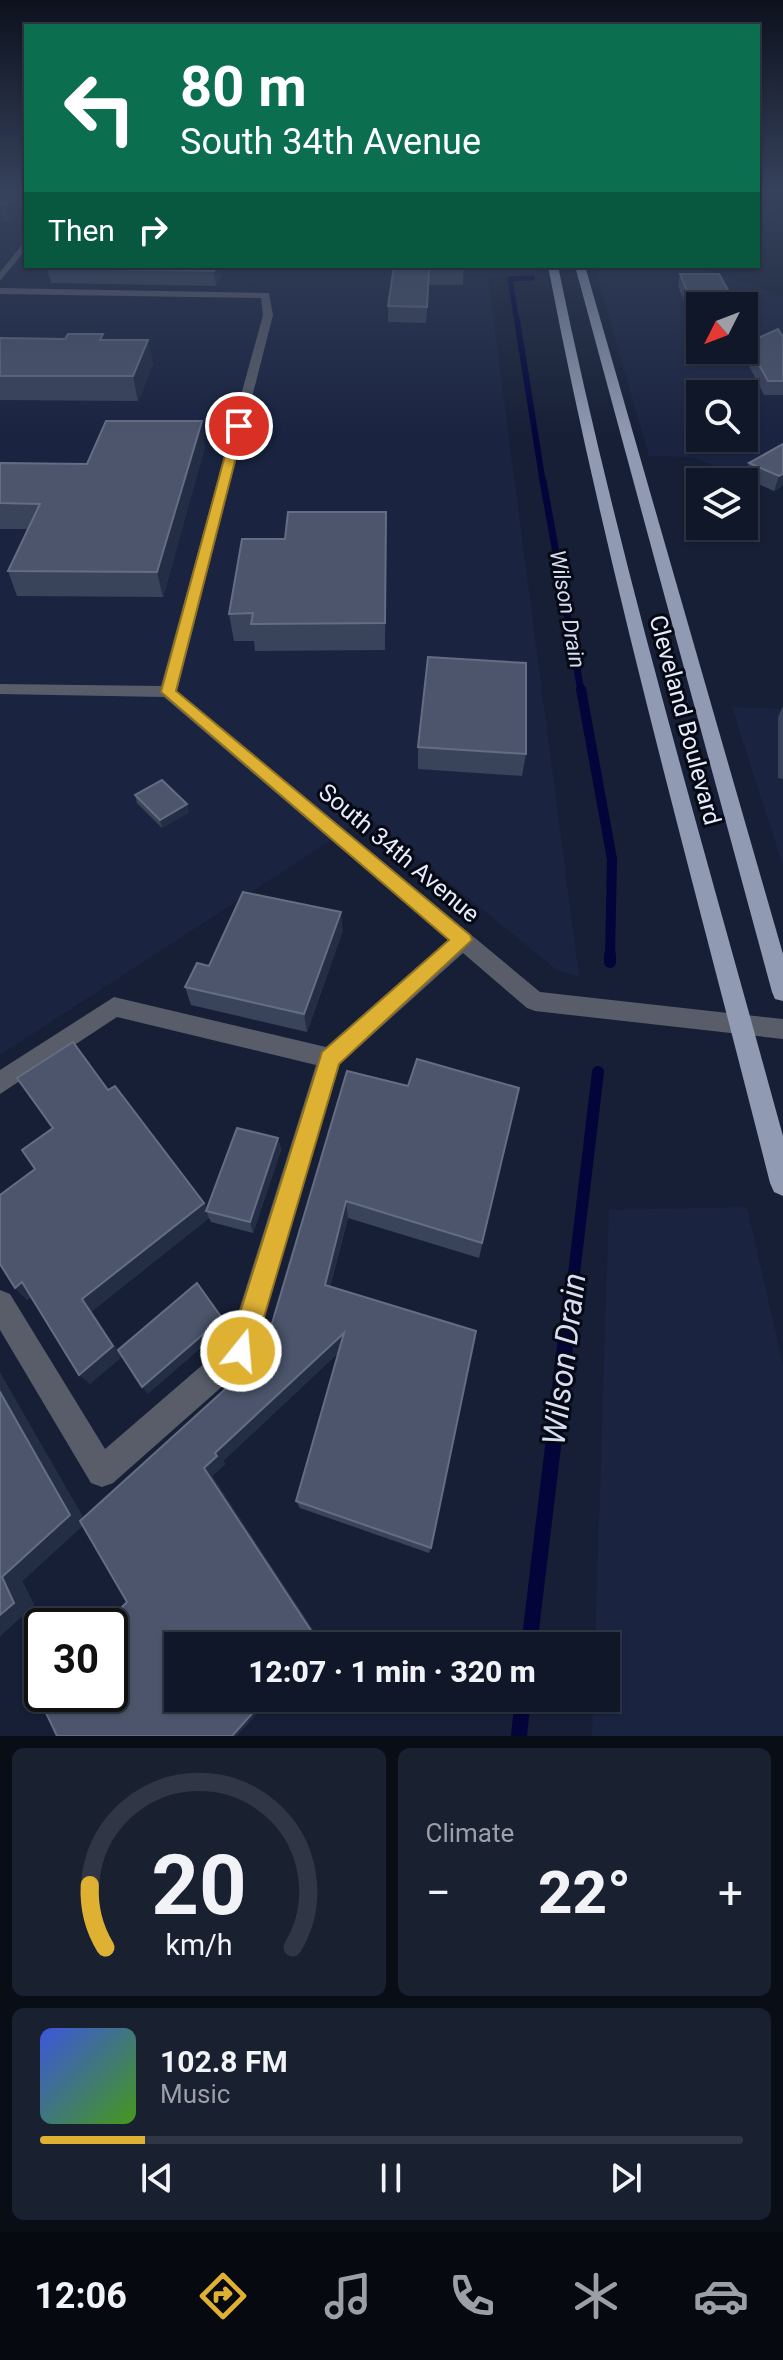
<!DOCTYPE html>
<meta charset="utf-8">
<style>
body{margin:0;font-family:Roboto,sans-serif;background:#192030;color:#f1f3f6;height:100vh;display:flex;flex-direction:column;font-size:30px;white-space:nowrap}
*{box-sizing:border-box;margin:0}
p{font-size:26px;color:#9c9fa8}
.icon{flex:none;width:44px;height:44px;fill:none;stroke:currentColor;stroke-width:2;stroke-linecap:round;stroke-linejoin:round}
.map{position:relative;height:1736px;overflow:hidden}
.details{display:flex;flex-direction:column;gap:12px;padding:12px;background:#090d16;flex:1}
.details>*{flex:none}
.hud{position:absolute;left:24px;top:24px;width:736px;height:244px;border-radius:0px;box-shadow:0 2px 6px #0004,0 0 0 2px #303645;background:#0b6e4f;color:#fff;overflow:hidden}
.needle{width:52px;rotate:228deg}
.buttons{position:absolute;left:686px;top:292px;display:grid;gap:16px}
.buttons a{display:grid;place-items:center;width:72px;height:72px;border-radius:0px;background:#101728;box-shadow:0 2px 6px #0004,0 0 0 2px #303645;font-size:40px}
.speed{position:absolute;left:24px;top:1608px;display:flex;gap:16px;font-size:40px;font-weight:700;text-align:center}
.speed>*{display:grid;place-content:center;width:104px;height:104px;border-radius:50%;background:#101728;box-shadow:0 2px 6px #0004,0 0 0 2px #303645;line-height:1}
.speed .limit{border:4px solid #111;border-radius:12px;background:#fff;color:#111}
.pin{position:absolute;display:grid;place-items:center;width:68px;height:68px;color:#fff;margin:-34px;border:4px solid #fff;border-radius:50%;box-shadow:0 2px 8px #0007}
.me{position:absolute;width:88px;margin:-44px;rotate:17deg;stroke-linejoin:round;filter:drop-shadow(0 0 6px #0008)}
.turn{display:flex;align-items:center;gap:28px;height:168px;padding:0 24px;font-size:36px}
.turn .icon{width:104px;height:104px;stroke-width:2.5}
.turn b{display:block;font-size:56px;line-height:68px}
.then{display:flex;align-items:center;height:76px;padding:0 24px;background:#0003;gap:16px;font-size:30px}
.big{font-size:60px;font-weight:800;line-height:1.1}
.details .card{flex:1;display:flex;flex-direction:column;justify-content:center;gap:12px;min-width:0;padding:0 28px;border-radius:12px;background:#192030}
.details .dial{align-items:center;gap:0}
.dial svg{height:208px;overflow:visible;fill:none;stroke:#303645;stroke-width:7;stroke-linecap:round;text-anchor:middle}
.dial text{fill:#f1f3f6;stroke:none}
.song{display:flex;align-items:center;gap:24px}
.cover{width:96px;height:96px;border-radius:12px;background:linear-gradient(135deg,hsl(230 70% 55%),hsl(100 70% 35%))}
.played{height:8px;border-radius:4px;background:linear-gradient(90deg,#deb133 15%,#303645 15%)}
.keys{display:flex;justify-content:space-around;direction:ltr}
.heat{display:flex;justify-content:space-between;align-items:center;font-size:44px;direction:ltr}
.details .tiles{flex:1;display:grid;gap:12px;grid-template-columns:1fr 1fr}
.card:last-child{grid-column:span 2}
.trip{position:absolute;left:164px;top:1632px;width:456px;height:80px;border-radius:0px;background:#101728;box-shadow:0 2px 6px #0004,0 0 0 2px #303645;font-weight:800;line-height:80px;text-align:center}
.menu{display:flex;height:128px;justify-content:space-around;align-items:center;background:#060910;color:#9c9fa8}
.menu .icon{width:56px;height:56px}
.menu .on{color:#deb133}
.menu b{font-size:36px;color:#f1f3f6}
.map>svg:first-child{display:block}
.built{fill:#1a2441;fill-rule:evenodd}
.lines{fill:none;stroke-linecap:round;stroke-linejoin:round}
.stream-far5{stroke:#03043a;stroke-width:5}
.stream-far4{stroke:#03043a;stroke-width:6}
.stream-far3{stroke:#03043a;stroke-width:7}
.stream-far2{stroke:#03043a;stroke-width:10}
.stream-far1{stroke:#03043a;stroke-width:12}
.stream{stroke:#03043a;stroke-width:16}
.minor{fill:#585d69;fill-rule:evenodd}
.major{fill:#909ab3;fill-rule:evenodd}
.wall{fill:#39435a}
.shaded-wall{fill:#232d44}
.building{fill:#4c556c;stroke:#646d82;stroke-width:2}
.route{fill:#deb133;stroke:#907321;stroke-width:2}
.labels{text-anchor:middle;stroke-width:6;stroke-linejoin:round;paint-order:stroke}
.far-water-label{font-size:22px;font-style:italic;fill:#d5def3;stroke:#060913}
.street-label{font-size:24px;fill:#e6edfd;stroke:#060913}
.near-water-label{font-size:32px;font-style:italic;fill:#d5def3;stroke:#060913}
</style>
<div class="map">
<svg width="783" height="1736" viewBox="0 0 783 1736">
<rect width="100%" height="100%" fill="#161f35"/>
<g class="built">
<path d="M0 194H26V266H536L539 276 488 277 579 976 558 971 368 816 0 1055Z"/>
<path d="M594 266H696L783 296V486L774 492 693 457 649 456ZM700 306H744V350H700ZM700 394H744V438H700Z"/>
<path d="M732 707 783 709V866Z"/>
<path d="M747 1207 783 1365V1736H592L593 1698H606V1646H595L609 1210Z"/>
</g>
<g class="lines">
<path class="stream-far5" d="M517 322 510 279 532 278"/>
<path class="stream-far4" d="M517 320 543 483"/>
<path class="stream-far3" d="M543 481 581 691"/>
<path class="stream-far2" d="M581 689 612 859 610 957"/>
<g class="stream-far1">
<path d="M610 962V955"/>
<path d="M571 1299 598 1072"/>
</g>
<g class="stream">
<path d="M529 1646 571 1297"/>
<path d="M519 1736 523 1698"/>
</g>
<g class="minor">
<path d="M26 240V249L0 281V272Z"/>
<path d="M0 288 269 293 273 315 177 691 540 992 783 1019V1039L535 1011 527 1008 463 953 340 1064 251 1361 113 1483 102 1487 91 1483 0 1330V1290L10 1294 105 1449 229 1342 316 1065 117 1017 0 1094V1070L114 997 326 1047 448 940 164 697 0 694V684L161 686 263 315 261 298 0 294Z"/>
</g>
<g class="major">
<path d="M548 266H558C618 559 704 847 783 1136V1196L774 1192 770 1183C693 878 607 575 548 266Z"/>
<path d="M575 266H585L783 954V1001L775 999 772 992Z"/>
</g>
</g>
<g class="wall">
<path d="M0 194H26V201L10 221H3L0 224Z"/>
<path d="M226 266 216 286 51 283 47 268Z"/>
<path d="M394 266H464L463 285H429L426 323 388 322V306Z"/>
<path d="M680 274 700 306V342L678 286Z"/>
<path d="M744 319 754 337 753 340 783 337V395H764L744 356 745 350H723H744Z"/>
<path d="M0 338 104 340 153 364 138 401 0 400Z"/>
<path d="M783 444V485L774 491 745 478 749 463Z"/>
<path d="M205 446 163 597 17 596 8 571 28 529H0V463L87 464Z"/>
<path d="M386 512 385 650 255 651 254 641H234L229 614 285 539Z"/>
<path d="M783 706V779L778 778V717Z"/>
<path d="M418 747 526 754 522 776 418 769Z"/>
<path d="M135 795 189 812 162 828 137 803Z"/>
<path d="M343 930 307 1032 191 1005 185 987 209 966Z"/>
<path d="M17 1078 108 1090 204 1203 207 1210 278 1138 281 1150 253 1233 211 1222 209 1218 92 1311 90 1384 31 1297 27 1300 35 1169 52 1129Z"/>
<path d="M408 1086 519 1088 479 1258 348 1218 330 1287 431 1548 429 1553 300 1508 296 1501 338 1353 223 1461 225 1464 212 1476 321 1642 317 1646H178L271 1698 236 1736H57L127 1602 83 1525 22 1581 34 1605 0 1636V1373L83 1518 259 1367Z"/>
</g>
<g class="shaded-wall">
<path d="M14 194H26V201L10 221 6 204Z"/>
<path d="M0 208 3 221 0 224Z"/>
<path d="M217 266H226L216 286 214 271Z"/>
<path d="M148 340 153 364 138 401 133 376Z"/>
<path d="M202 421 205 446 163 597 157 572Z"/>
<path d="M783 474V485L774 491 779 476Z"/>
<path d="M187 804 189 812 162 828 160 820Z"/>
<path d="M341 912 343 930 307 1032 304 1014Z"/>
<path d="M278 1138 281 1150 253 1233 250 1222Z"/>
<path d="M346 1201 348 1218 327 1299 325 1285Z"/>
<path d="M204 1203 209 1218 92 1311 122 1357 90 1384 79 1375 82 1299Z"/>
<path d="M22 1282 34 1294 27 1300 15 1288Z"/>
<path d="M222 1318 226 1326 148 1394 142 1387Z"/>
<path d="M344 1333 346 1346 223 1461 225 1464 212 1476 321 1642 317 1646H313L204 1468 215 1453Z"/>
<path d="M0 1373 86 1522 22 1581 34 1605 0 1636Z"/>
<path d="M266 1698H271L236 1736H232Z"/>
</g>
<g class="building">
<path d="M0 194H14L6 204H0Z"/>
<path d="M49 266H217L214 271 47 268Z"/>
<path d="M394 266H464V269H429L427 307 388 306Z"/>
<path d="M680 274H719L737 306H700V322Z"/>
<path d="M744 319 754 337H744Z"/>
<path d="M778 329 783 337V381H768L747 343Z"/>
<path d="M68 334H103L100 340H148L133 376H0V338L65 339Z"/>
<path d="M106 421H202L157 572 8 571 40 504 0 503V463L87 464Z"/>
<path d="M783 444V474L779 476 749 463Z"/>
<path d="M288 512H386L385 623 251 624 253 613 229 614 242 539H285Z"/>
<path d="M428 657 526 663V754L418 747Z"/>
<path d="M162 780 187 804 160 820 135 795Z"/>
<path d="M243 892 341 912 304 1014 185 987 197 963 209 966Z"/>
<path d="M73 1042 108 1090 115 1086 204 1203 82 1299 113 1346 79 1375 22 1282 15 1288 0 1264V1195L35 1169 22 1150 53 1128 17 1078Z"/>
<path d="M417 1059 519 1088 482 1243 346 1201 325 1285 476 1331 431 1548 296 1501 344 1333 215 1453 217 1456 204 1468 318 1641 313 1646H178V1698H266L232 1736H57L36 1692 42 1685V1694H110V1626H103L127 1602 80 1521 255 1362 259 1367 347 1071 408 1086Z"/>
<path d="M237 1128 278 1138 250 1222 206 1211Z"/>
<path d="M197 1283 222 1318 142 1387 118 1350Z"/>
<path d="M0 1392 70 1515 2 1577 14 1603 0 1615Z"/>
</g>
<linearGradient id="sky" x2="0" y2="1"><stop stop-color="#0c111d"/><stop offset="0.44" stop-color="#36425c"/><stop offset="1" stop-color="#36425c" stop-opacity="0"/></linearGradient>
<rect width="783" height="437" fill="url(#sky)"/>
<path class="route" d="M239 423 244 426 176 691 470 935 472 940 339 1064 254 1351 250 1360 241 1364 232 1360 228 1351 322 1052 449 940 161 692 233 426Z"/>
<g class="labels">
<g class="far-water-label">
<text transform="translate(568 609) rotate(80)" y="8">Wilson Drain</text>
</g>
<g class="street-label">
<text transform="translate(685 720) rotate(75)" y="8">Cleveland Boulevard</text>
<text transform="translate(399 853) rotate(40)" y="8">South 34th Avenue</text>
</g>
<g class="near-water-label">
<text transform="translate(564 1359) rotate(-83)" y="11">Wilson Drain</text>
</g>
</g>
</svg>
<div class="buttons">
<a><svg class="needle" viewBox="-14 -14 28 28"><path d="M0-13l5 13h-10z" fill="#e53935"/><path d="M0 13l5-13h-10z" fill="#9c9fa8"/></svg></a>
<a><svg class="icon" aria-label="search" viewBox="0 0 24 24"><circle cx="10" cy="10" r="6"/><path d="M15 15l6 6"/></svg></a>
<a><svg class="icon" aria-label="layers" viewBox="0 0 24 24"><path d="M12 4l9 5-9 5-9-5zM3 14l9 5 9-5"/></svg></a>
</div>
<div class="speed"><div class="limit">30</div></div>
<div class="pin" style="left:239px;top:426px;background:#d93025"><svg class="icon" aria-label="arrive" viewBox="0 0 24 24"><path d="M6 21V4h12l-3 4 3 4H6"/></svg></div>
<svg class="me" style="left:241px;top:1351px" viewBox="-20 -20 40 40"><circle r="17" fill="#deb133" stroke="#fff" stroke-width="3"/><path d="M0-11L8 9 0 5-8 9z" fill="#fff"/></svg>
<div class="trip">12:07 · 1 min · 320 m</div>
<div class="hud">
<div class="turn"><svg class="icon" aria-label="left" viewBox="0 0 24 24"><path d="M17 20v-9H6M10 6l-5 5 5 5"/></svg><div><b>80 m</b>South 34th Avenue</div></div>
<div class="then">Then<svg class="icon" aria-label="right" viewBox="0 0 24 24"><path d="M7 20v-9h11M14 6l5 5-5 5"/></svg></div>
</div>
</div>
<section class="details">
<div class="tiles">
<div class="card dial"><svg viewBox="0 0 100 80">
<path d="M14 69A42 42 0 1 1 86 69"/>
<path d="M14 69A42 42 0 0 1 8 45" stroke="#deb133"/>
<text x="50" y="56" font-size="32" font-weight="700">20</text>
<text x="50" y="72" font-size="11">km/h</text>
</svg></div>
<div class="card"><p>Climate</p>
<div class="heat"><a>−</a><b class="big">22°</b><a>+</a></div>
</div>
<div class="card">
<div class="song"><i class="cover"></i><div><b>102.8 FM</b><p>Music</p></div></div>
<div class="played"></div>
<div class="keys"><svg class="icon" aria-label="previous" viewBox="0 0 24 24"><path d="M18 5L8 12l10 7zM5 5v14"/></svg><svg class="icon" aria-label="pause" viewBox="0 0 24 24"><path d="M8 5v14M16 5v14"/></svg><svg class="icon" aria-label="next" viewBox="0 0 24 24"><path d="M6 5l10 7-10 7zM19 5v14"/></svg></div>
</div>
</div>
</section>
<nav class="menu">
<b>12:06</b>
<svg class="icon on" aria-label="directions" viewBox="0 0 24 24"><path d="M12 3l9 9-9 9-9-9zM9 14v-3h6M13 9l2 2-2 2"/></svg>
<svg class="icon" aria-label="music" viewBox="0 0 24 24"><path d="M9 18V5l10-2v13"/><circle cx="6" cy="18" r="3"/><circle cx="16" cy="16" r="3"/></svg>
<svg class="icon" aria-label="phone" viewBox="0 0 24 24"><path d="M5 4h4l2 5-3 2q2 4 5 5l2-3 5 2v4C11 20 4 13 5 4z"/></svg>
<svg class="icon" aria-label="climate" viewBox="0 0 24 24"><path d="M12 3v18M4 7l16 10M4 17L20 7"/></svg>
<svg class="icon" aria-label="car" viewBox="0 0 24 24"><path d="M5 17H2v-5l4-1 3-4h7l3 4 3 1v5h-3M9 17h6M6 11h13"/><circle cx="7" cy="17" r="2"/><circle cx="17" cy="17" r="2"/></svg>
</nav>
